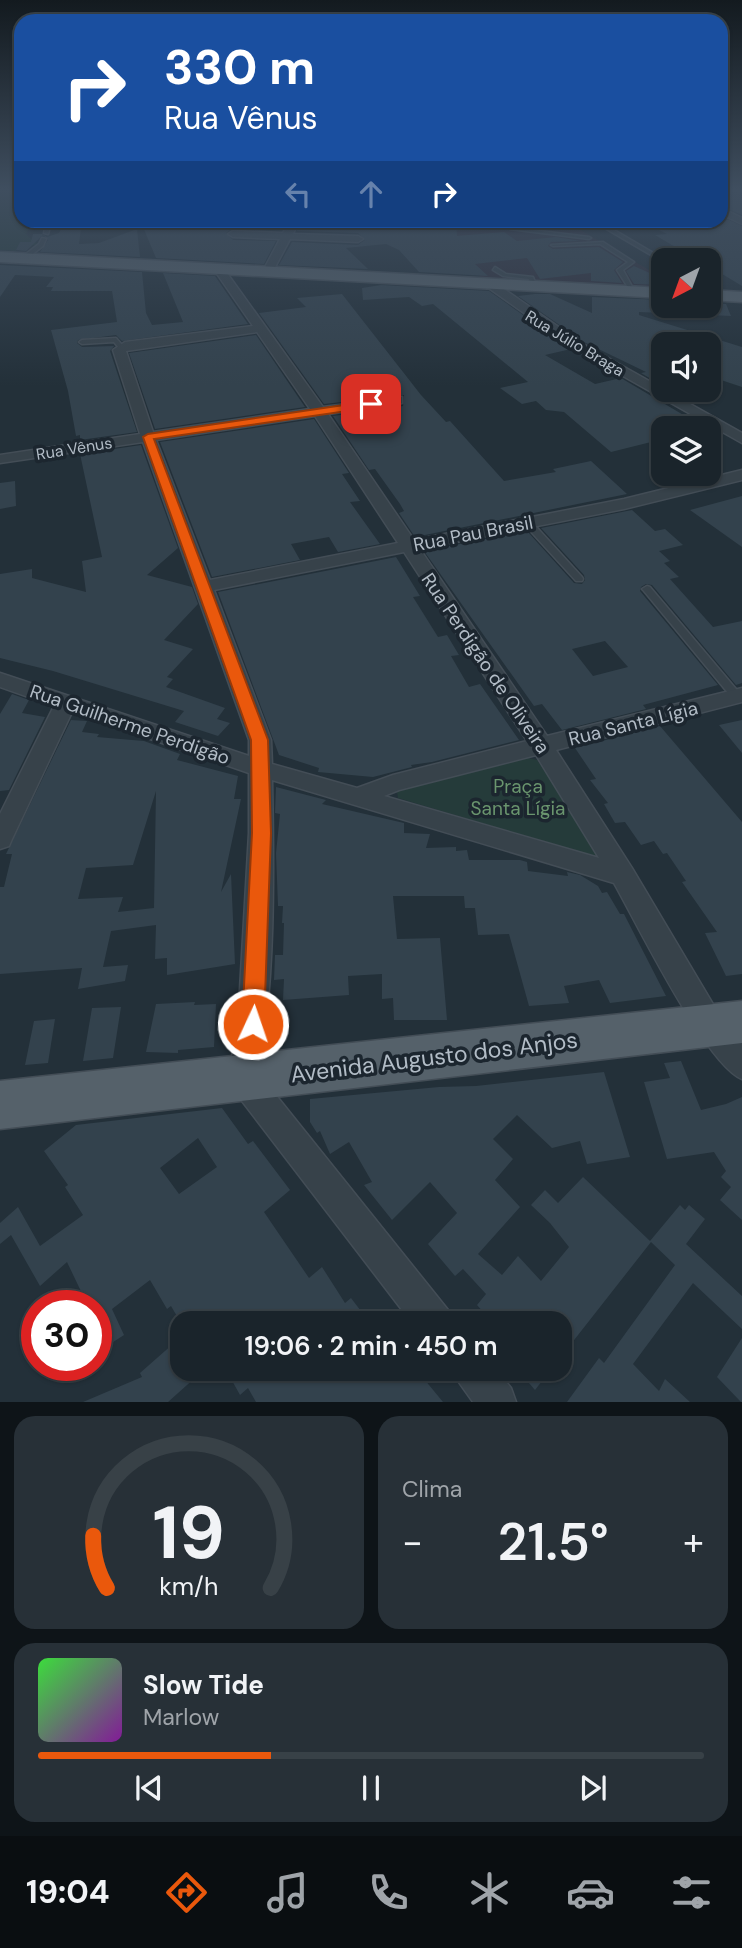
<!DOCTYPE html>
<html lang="pt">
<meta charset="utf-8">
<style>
body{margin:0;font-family:"DM Sans",sans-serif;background:#273037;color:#f1f3f6;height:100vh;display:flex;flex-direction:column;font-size:26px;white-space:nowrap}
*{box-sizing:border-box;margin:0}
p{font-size:23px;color:#9fa4a9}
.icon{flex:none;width:38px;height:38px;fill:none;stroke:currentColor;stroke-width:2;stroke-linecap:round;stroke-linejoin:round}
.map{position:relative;height:1402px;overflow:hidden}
.drawer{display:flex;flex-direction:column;gap:14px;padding:14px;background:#0e1418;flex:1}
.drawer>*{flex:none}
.guide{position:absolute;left:14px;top:14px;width:714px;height:214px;border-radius:21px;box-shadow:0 2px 5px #0004,0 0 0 2px #384147;background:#1a4fa0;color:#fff;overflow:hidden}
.needle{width:46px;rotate:221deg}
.buttons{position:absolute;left:651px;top:248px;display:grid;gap:14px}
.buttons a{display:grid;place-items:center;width:70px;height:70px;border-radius:14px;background:#1a242b;box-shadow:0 2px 5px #0004,0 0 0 2px #384147;font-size:35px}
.speed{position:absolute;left:21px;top:1290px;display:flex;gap:14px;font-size:35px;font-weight:700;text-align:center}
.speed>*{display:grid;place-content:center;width:91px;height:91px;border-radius:50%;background:#1a242b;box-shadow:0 2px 5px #0004,0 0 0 2px #384147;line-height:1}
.speed .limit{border:10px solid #d22;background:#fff;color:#111}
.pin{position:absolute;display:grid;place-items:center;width:60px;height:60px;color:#fff;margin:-30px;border-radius:14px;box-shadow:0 4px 10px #0006}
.me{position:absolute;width:77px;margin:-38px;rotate:3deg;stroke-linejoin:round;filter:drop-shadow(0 0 5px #0008)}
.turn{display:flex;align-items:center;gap:24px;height:147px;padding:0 35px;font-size:32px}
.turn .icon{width:91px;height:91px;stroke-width:2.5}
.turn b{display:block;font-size:49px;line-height:60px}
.lanes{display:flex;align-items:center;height:66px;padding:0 35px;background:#0003;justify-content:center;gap:35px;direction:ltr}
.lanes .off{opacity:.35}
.big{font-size:52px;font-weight:600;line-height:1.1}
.drawer .card{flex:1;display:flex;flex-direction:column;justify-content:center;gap:10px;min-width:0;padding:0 24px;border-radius:21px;background:#273037}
.drawer .dial{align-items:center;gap:0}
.dial svg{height:182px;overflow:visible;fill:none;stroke:#384147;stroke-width:7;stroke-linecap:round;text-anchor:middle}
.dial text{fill:#f1f3f6;stroke:none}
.song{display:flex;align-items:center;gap:21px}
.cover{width:84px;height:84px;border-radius:10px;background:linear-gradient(135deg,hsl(120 70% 55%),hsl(290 70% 35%))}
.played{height:7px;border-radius:4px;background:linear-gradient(90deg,#ea580c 35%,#384147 35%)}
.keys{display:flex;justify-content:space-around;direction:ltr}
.heat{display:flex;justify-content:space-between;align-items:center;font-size:38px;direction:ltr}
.drawer .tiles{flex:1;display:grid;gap:14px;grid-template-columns:1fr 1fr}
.card:last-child{grid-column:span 2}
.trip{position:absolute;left:170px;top:1311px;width:402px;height:70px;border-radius:21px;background:#1a242b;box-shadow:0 2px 5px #0004,0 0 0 2px #384147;font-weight:600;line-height:70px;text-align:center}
.tab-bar{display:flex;height:112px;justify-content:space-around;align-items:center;background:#0a0e11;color:#9fa4a9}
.tab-bar .icon{width:49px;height:49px}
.tab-bar .current{color:#ea580c}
.tab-bar b{font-size:32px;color:#f1f3f6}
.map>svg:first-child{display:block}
.medical{fill:#2f2f3b}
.green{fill:#253b3a}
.building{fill:#33424d;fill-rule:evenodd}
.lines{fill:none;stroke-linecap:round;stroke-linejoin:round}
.service-casing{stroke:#434d56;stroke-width:3}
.minor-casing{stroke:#434d56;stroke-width:3}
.primary-casing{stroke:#434d56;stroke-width:3}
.service{fill:#37424a;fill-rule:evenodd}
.minor{fill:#37424a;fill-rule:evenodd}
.primary{fill:#55616a;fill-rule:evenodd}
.route{fill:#ea580c;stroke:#983908;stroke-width:2}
.labels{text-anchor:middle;stroke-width:7;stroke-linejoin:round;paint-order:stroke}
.far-street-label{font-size:16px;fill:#b2bcc6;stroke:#1c262f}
.street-label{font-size:19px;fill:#b2bcc6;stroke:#1c262f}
.park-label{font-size:19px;fill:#6a956e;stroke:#1c262f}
.near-street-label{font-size:23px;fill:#b2bcc6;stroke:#1c262f}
</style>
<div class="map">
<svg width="742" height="1402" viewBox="0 0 742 1402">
<rect width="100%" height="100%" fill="#233039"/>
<path class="medical" d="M446 220 565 221 663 278V288L481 278Z"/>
<g class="green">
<path d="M0 189H21V220L33 221 26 234 38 245H25L27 242H21L16 251 0 250Z"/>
<path d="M528 758 537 760 606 860 398 798 397 791Z"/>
</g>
<g class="building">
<path d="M721 189H742V215L721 206Z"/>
<path d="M160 220 217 229 216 223 287 220 281 230 233 228 226 233 233 240 276 241 264 264 156 258 143 227Z"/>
<path d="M301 220H319V227L383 223 381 220H456L457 236 504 232 517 241 556 237 581 241 551 242 548 246 553 249 599 247 623 262 614 270 622 283 591 281V273L540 279 527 258 475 264 488 276 419 272 399 250 386 244 346 248 368 269 279 265 292 242 358 245 365 240 358 233 297 231Z"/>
<path d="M639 220H729L742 226V286L709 266V261H699L655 235 667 234Z"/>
<path d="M81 228 79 244 99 243 137 229 140 257 40 252 48 240 43 235 26 251 16 250 20 242H31L33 234H42L47 237 59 233 61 229Z"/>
<path d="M0 265 142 272 146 313 152 325 183 322 163 273 215 276 248 324 122 341 116 335 78 340 77 343 82 347 114 346 110 351 137 432 80 440V435L76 436 68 391 51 330 117 322 112 291H51L53 287H46L54 277 15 275 0 297Z"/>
<path d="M634 266 663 279V285L634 284 626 271Z"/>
<path d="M381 285 489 291 571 349 545 355 595 384 621 378 707 429H663V439L611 452 564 412 546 410 536 401 522 404 500 388 528 382 433 304 422 306 409 297 363 300 362 288Z"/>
<path d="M342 294 421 395 446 422 450 421 504 481 556 472 553 469 591 461 627 494 415 537 399 513 404 511 400 504 375 469 369 470 333 416 403 406 404 395 324 404 259 313 306 307 297 298Z"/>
<path d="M535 294H550L592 313V297L663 300V306H679L686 314 639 312V315L742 347V387L709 376V345H663V386L641 373 646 372 584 342 518 296Z"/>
<path d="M709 303 726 304 731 316 709 315Z"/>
<path d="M256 335 305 407 155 429 129 353Z"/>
<path d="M314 419 349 473 342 474 360 501 350 502 380 544 338 552 329 537 291 544 300 560 212 577 160 442Z"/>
<path d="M141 445 178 548 147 575 192 587 198 604 164 640 193 649 167 677 173 679 166 687 225 708 217 719 230 723 218 736 175 722 184 711 53 671 0 658V574L32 569V578L86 592 82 561 102 557 80 454Z"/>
<path d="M15 481 16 506 0 509V483Z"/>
<path d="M742 496V547L690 510Z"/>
<path d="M632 510 655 531 665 529 683 545 659 551 670 561 664 563 679 577 670 579 713 627 742 621V683L736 685 652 585 646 584 641 587 640 591 718 685 643 705 646 709 562 730 542 704 534 706 424 551 527 531 574 583 582 584 585 580 584 575 541 528ZM605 641 628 667 593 676 572 649Z"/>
<path d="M396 557 420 596 413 597 438 637 447 635 459 655 451 656 469 687 480 684 519 740 432 762 411 765 412 767 373 777 318 772 319 768 279 755 218 592Z"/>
<path d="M12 694 29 700 22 713 45 717 9 790 0 791V714Z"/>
<path d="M71 720 87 721 82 732 99 734 97 737 144 741 180 754 177 760 238 776 234 799H241L221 892 231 874 235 964 167 975V958L155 959 156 925 111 931 103 967 128 965 125 981 78 989 82 968 0 974V887H4L12 854H6ZM156 791 154 908 118 912 123 897 78 899 86 868 133 865Z"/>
<path d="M742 720V753L719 725Z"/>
<path d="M660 726 742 822V974L726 976 705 933 717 932 682 882 686 881 667 853 663 854 654 841 641 845 625 822 615 823 604 804 608 803 590 780 596 779 575 748Z"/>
<path d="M276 787 326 800 322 804 404 823V833L430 834 426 848 456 847V851L467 850 469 860H520L527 862 528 871 568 876 567 872 580 875 598 886 602 893 607 892 620 914H624L666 996 610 1003 599 980 564 986 569 1003 529 1006 509 934 478 935 475 908H465L464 896H393L397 939 440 938 447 1020H394L393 998 382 999V974L348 976 349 995 283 1000 284 979 274 980 275 955H283L284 923H282L283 906H278L276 853 280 814 275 813Z"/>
<path d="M195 1002 194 1005 216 1004 214 1047 178 1050V1053L146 1052 156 1004Z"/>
<path d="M121 1007 113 1058 83 1061 92 1008Z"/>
<path d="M55 1019 48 1063 25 1065 34 1021Z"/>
<path d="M681 1061 701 1110 726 1104 742 1097V1220L720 1200 731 1187 721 1177 726 1171 714 1152 667 1159 644 1082 670 1078 664 1063Z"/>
<path d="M604 1072 630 1157 587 1164 580 1141 552 1148 517 1115 493 1139 513 1159 495 1180 520 1207 478 1254 502 1275 518 1256 541 1281 569 1247 550 1223 531 1205 545 1190 558 1203 583 1177 650 1241 680 1205 685 1210 689 1205 705 1219 686 1244 742 1296V1329L693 1283 633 1364 659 1391 665 1379 690 1402H567L599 1358 604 1363 675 1265 651 1242 560 1358V1323H493L477 1305 486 1294 463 1269 455 1276 428 1244 457 1213 430 1182 392 1220 364 1185 372 1182 349 1142 330 1154 320 1131 317 1133 310 1122V1099L439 1087 476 1086Z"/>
<path d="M222 1108 248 1144 253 1141 290 1190 264 1212 309 1278 322 1267 345 1303 351 1298 370 1323H181L171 1306 167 1309 150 1280 112 1309 124 1335 104 1348 96 1327V1306H88L67 1262 40 1286 11 1235 0 1244V1223L18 1207 40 1246 83 1215 65 1187 68 1185 44 1151 76 1125ZM198 1138 217 1167 179 1194 160 1168Z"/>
<path d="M182 1336V1368H206L168 1402H83L142 1377 140 1373Z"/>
<path d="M742 1338V1402H741L717 1377Z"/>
<path d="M225 1368H415L443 1402H256L248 1388 240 1395Z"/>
<path d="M516 1368H552L535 1390Z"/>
</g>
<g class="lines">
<g class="service-casing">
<g id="service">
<path d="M81 220 51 223 48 234 44 233 47 221Z"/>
<path d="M591 220H597L667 261 663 262Z"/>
<path d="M508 227 589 237 591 238 589 239 510 229Z"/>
<path d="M42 238 46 239 43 246 26 259H22V257L39 244Z"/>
<path d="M603 242 634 262 623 270 635 292H631L617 270 628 262 600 244 553 246 551 245Z"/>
<path d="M495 267 506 274 533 277 536 285 531 286 529 279 503 276 493 270Z"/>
<path d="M116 338 123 346V348H119L114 342 82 344 79 342 82 340Z"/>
<path d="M524 520H530L582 577 583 579 582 581H576L524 524Z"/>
<path d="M647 586 650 587 741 695V699H733L644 591 642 589Z"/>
</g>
</g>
<g class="minor-casing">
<g id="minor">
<path d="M721 208 742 218V224L721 214Z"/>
<path d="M290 220H299L293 234 358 236 363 239 358 242 290 239 273 271 268 274 263 271 280 239 233 237 228 234 233 231 283 233Z"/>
<path d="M218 265 222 266 323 407 402 397V403L397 404 328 414 414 540 624 499 742 470V480L624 509 420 549 547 736 742 688V702L556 750 632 868 720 1016 742 1042V1079C706 1065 636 922 614 883L272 780C274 877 275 978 259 1074L448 1310 453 1323H412L232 1088 228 1078 238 1024 249 833V773L72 712 12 839 9 846 0 849V814L54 706 0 687V673L249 756V740L143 442 0 463V455L140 434 113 350 125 342 253 326 213 268ZM257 332 310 409 153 432 126 351ZM315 416 398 543 210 580 156 440ZM404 552 527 741 393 775 357 788 272 764 271 740 214 590ZM536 755 599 858 384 796 399 790Z"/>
<path d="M483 280H491L583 344 742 433V443L575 349 483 284Z"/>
<path d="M452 1368H495L511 1388 516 1402H473L458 1381Z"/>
</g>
</g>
<g class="primary-casing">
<g id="primary">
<path d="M0 252 663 288V298L0 262Z"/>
<path d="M709 290 742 292V302L709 300Z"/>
<path d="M742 1001V1043L0 1129V1081Z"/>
</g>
</g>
<use href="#service" class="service"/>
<use href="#minor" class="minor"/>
<use href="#primary" class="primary"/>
</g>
<linearGradient id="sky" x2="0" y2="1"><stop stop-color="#131a1f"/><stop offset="0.49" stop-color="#3f4e5f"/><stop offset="1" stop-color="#3f4e5f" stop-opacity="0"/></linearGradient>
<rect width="742" height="386" fill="url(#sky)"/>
<path class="route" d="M371 401 375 402V407L154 439 268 740 271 833 264 1024 261 1032 253 1035 245 1032 242 1024 252 833 251 740 143 437 148 434Z"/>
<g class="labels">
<g class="far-street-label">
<text transform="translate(575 343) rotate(31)" y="6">Rua Júlio Braga</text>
<text transform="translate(74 448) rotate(-9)" y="6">Rua Vênus</text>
</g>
<g class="street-label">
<text transform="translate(473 533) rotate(-11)" y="7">Rua Pau Brasil</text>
<text transform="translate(486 663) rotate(56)" y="7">Rua Perdigão de Oliveira</text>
<text transform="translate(633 723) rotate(-14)" y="7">Rua Santa Lígia</text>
<text transform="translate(130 724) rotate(19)" y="7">Rua Guilherme Perdigão</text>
</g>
<g class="park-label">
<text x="518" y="793">Praça<tspan x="518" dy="22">Santa Lígia</tspan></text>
</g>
<g class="near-street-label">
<text transform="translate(434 1057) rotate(-7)" y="8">Avenida Augusto dos Anjos</text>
</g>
</g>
</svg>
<div class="buttons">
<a><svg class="needle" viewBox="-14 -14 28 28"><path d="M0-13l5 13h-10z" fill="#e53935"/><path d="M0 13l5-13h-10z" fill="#9fa4a9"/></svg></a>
<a><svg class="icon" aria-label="sound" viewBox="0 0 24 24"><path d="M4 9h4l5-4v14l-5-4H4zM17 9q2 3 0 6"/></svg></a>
<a><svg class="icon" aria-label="layers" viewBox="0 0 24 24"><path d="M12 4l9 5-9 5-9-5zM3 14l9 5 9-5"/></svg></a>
</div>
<div class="speed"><div class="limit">30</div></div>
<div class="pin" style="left:371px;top:404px;background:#d93025"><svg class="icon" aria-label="arrive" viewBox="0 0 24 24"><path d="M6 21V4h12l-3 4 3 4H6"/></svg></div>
<svg class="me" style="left:253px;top:1024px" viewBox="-20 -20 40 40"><circle r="17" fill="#ea580c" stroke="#fff" stroke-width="3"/><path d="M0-11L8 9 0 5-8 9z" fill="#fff"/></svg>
<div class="trip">19:06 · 2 min · 450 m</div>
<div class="guide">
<div class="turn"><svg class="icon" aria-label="right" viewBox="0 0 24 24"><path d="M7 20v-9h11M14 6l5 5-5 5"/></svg><div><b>330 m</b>Rua Vênus</div></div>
<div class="lanes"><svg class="icon off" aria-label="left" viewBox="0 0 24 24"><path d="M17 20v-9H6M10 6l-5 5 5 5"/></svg><svg class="icon off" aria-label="ahead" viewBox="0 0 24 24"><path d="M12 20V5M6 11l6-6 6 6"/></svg><svg class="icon" aria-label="right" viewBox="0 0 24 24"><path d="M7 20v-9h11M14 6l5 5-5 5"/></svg></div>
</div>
</div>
<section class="drawer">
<div class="tiles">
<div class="card dial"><svg viewBox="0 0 100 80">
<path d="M14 69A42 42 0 1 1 86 69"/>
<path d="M14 69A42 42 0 0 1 8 46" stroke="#ea580c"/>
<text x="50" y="56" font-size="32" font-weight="700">19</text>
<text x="50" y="72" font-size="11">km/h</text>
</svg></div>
<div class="card"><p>Clima</p>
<div class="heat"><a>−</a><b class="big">21.5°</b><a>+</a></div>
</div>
<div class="card">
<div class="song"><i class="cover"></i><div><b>Slow Tide</b><p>Marlow</p></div></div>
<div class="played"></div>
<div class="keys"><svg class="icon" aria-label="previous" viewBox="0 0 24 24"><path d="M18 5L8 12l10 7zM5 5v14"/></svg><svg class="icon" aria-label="pause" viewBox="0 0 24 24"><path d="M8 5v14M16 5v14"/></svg><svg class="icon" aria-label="next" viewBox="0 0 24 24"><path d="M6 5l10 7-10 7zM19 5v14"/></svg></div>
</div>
</div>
</section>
<nav class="tab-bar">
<b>19:04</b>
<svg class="icon current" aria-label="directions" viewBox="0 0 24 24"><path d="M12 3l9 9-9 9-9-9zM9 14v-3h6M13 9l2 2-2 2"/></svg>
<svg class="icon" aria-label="music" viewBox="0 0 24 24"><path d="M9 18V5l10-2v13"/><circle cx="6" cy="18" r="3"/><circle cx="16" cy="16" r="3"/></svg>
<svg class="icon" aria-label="phone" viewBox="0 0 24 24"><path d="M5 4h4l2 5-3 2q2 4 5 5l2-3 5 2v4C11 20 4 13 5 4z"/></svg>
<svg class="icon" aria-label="climate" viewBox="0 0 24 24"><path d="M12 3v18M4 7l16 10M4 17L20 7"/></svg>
<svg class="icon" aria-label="car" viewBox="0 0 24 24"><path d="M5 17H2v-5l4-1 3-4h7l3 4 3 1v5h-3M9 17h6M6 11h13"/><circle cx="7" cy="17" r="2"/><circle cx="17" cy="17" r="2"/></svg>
<svg class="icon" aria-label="filters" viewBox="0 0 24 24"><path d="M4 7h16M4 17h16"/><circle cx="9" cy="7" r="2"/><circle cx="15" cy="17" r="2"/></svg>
</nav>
